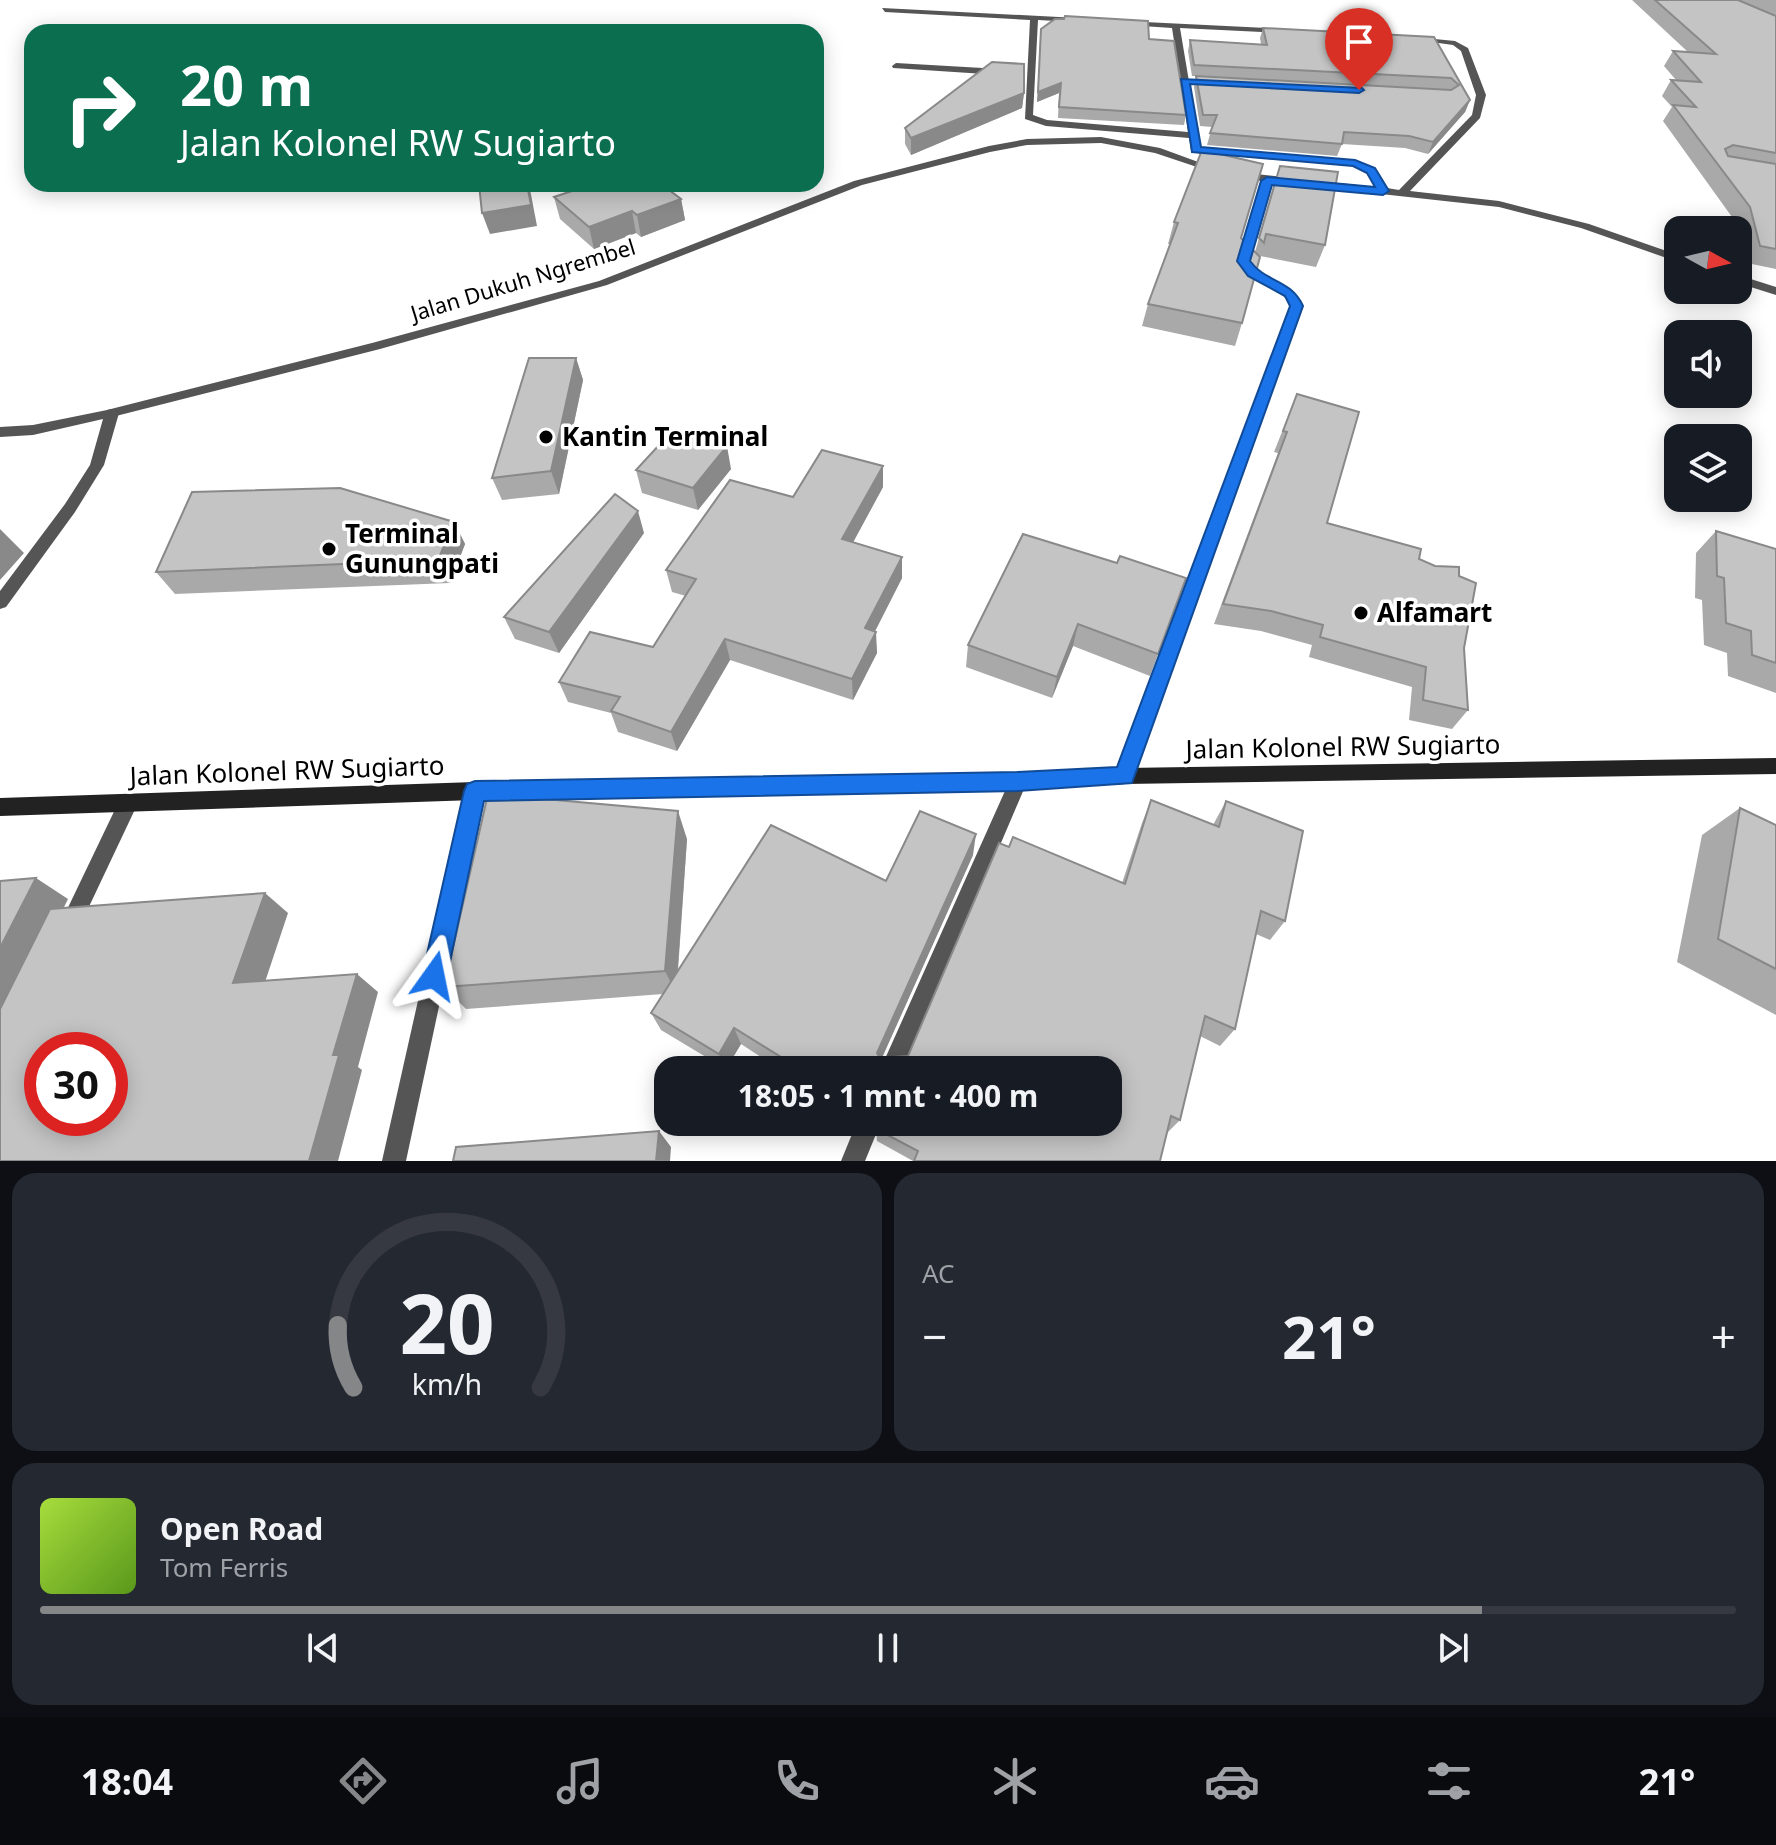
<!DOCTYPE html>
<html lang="id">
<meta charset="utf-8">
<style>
body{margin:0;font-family:"Noto Sans",sans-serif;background:#242831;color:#f1f3f6;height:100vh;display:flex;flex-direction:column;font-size:30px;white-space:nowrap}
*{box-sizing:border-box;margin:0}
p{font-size:26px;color:#9ea1a6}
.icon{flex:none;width:44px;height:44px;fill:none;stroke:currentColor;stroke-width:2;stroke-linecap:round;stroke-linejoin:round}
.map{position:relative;height:1161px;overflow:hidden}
.drawer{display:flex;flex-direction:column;gap:12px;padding:12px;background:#0d0f14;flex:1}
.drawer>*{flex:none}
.hud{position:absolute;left:24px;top:24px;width:800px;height:168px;border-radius:24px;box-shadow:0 4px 20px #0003;background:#0b6e4f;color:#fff;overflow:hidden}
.needle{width:52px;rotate:98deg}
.tools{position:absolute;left:1664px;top:216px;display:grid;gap:16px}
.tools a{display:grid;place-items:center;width:88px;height:88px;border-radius:16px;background:#171b24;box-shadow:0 4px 20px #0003;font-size:40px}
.speed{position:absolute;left:24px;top:1032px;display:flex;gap:16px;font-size:40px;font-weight:700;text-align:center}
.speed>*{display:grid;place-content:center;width:104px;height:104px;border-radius:50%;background:#171b24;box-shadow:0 4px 20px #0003;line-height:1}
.speed .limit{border:12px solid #d22;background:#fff;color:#111}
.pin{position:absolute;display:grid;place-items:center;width:68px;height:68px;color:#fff;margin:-82px -34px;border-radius:50% 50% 50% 0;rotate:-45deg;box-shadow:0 0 8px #0007}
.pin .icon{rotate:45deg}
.me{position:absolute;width:88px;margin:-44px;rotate:12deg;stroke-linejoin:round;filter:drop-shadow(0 0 6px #0008)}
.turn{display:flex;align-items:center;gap:28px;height:168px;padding:0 24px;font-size:36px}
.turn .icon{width:104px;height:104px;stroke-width:2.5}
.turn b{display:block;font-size:56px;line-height:68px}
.big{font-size:60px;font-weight:700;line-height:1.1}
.drawer .tile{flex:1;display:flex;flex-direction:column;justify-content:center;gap:12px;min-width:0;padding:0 28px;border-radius:24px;background:#242831}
.drawer .dial{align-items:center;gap:0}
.dial svg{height:208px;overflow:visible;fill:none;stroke:#363941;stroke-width:7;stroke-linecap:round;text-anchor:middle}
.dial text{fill:#f1f3f6;stroke:none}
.song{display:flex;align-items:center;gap:24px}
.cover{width:96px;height:96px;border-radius:12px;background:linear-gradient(135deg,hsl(80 70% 55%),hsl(90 70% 35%))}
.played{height:8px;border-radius:4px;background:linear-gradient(90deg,#858687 85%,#363941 85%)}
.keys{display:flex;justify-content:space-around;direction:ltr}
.heat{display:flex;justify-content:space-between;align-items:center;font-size:44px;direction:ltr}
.drawer .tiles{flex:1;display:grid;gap:12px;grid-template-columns:1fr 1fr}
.tile:last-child{grid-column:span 2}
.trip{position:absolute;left:654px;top:1056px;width:468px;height:80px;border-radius:24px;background:#171b24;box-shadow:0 4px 20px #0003;font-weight:700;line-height:80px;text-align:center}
.menu{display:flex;height:128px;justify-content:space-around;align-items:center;background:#090b0e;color:#9ea1a6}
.menu .icon{width:56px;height:56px}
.menu .active{color:#858687}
.menu b{font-size:36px;color:#f1f3f6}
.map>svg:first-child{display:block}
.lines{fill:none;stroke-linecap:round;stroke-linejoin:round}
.minor{fill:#555;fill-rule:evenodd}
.tertiary{fill:#555;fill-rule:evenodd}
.secondary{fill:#222;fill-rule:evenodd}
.wall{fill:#a9a9a9}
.shaded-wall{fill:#898989}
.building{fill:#c4c4c4;stroke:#898989;stroke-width:2;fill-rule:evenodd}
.route{fill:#1a73e8;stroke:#114b97;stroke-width:2}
.poi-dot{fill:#000;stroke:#fff;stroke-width:3}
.labels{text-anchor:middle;stroke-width:7;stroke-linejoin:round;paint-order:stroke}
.far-street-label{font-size:22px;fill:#000;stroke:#fff}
.poi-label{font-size:26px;font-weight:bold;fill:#000;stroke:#fff;text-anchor:start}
.street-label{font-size:26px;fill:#000;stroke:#fff}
</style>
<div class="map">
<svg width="1776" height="1161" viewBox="0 0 1776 1161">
<rect width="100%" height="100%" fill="#fff"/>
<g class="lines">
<g class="minor">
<path d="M882 8 1078 18 1075 22 1038 20 1033 115 1047 120 1188 132 1172 28 1127 25 1124 21 1286 29 1283 33 1180 28 1200 147 1355 160 1375 168 1387 188 1399 190 1472 115 1476 95 1461 51 1453 45 1410 39 1414 37 1455 41 1468 48 1486 95 1480 118 1410 191 1499 201 1589 224 1678 255V262L1581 228 1499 207 1272 182 1249 261C1265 280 1291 281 1302 306L1134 776 1132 782 1125 784 1118 782 1116 776 1290 306C1281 284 1251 281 1237 261L1262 181 1238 178 1233 175 1238 172 1376 187 1367 172 1353 166 1196 153 1191 150 1189 138 1046 126 1025 119 1030 20 885 12Z"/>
<path d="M896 63 1000 69 1004 72 1000 75 893 68 892 66Z"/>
<path d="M1101 137 1160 148 1220 170 1215 173 1155 153 1101 143 1027 145 990 152 862 185 607 285 380 349 112 417 105 413 107 410 372 343 599 281 854 181 989 146 1027 139Z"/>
<path d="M1738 275 1776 287V295L1738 283Z"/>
<path d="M1018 774 1025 776 1027 782 904 1070H880L1009 782 1011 776Z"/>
<path d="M475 782 482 785 485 791 406 1161H382L465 791 468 785Z"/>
<path d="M128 794 135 797 138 803 77 932 70 935 63 932 60 925 63 918 121 797Z"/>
<path d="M857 1122H881L865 1161H841Z"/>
</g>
<path class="tertiary" d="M112 409 119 413 104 465 75 512 6 607 0 609V591L65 504 90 465 103 419 33 435 0 437V427L33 425Z"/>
<path class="secondary" d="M1776 758V774L1125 784 1018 790 475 800 0 816V798L475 782 1018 774 1125 768Z"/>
</g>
<g class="wall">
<path d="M1632 0H1776V269L1747 263 1737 224 1663 121 1672 107 1662 96 1671 80H1676L1664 66 1673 51 1688 52Z"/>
<path d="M1263 28 1434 37 1470 100 1465 112 1428 154 1405 148 1342 144 1337 156 1207 145 1212 127 1200 126 1194 87 1196 76H1192L1188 51 1190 40 1261 44 1260 38Z"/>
<path d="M1040 39H1149L1186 115 1184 125 1058 118 1059 93 1037 102Z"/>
<path d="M1024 93 1022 108 911 155 905 144V128Z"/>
<path d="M1280 166 1325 245 1316 267 1260 256 1242 323 1235 346 1142 326 1148 304 1170 244H1168L1174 222 1241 238 1255 252Z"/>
<path d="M554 197 681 199 685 220 641 237 636 233 594 249 560 219Z"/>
<path d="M576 358 583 380 559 494 502 500 492 478Z"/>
<path d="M1297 394 1327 523 1459 576 1468 710 1452 729 1409 720 1412 687 1309 657 1312 645 1261 631 1214 624 1278 453 1274 452Z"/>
<path d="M731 469 698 510 642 493 636 470Z"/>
<path d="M883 487 853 542 902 578 875 631 877 653 853 700 730 660 677 751 618 732 611 713 568 702 559 682 653 647 686 596 672 592 666 570 793 497Z"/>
<path d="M454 522 465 544 450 583 175 594 156 572Z"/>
<path d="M1716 531 1776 549V693L1728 676 1727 653 1704 645 1702 600 1695 598 1696 553Z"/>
<path d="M644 533 559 653 515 639 504 617Z"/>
<path d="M1117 563 1186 578 1150 676 1073 646 1052 698 966 667 968 645Z"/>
<path d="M1151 800 1213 825 1226 801 1285 921 1270 940 1256 934 1235 1029 1220 1046 1200 1036 1180 1120 1167 1133 913 1161 877 1141 876 1129 1108 1070H781L741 1044 726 1069 661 1030 651 1013 663 994 466 1009 444 987 687 839 678 971 886 881 973 855 882 1057 908 1056 1009 847 1122 883 1142 823Z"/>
<path d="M1740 808 1776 825V1015L1677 962 1702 835Z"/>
</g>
<g class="shaded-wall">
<path d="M1061 83 1059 93 1037 102 1038 92Z"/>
<path d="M1024 93 1022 108 911 155V138Z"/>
<path d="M1470 100 1465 112 1428 154 1433 142Z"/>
<path d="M527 184H529L537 226 490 234 482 213Z"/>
<path d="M681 199 685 220 641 237 637 215Z"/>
<path d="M632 211 636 233 594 249 589 227Z"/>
<path d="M576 358 583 380 559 494 551 471Z"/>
<path d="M727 446 731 469 698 510 693 488Z"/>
<path d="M883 466V487L843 561 842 539Z"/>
<path d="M638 511 644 533 559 653 549 632Z"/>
<path d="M454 522 465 544 450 583 438 560Z"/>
<path d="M0 529 24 553 0 580Z"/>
<path d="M902 557V578L866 649 865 628Z"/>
<path d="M1078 624 1073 646 1052 698 1057 677Z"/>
<path d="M876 632 877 653 853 700 852 679Z"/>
<path d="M725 639 730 660 677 751 671 732Z"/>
<path d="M678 811 687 839 676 993 665 971Z"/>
<path d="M976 834 973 855 877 1069V1053Z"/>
<path d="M36 878 68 899 0 1038V948Z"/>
<path d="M265 893 288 913 259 1000 233 983Z"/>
<path d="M357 974 378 992 358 1067 362 1070 338 1161H309L333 1055Z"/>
<path d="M734 1028 741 1044 726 1069 719 1054Z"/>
<path d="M659 1131 671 1147 670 1161H656Z"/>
</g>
<g class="building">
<path d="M1655 0H1738L1776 16V153L1733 145 1725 149 1728 156 1776 164V249L1760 246 1750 207 1673 105 1696 107 1671 80 1701 82 1673 51 1716 54Z"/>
<path d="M1065 16 1148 21 1149 39 1174 41 1186 115 1059 107 1061 83 1038 92 1041 29 1055 19H1064Z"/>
<path d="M1263 28 1434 37 1470 100 1433 142 1409 136 1344 132 1342 144 1210 133 1217 115H1203L1196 76 1451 90 1459 85 1451 78 1194 65 1190 40 1267 45Z"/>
<path d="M992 62 1024 64V93L911 138 905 128Z"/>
<path d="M1202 150 1263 164 1241 238 1260 257 1242 323 1148 304 1178 223 1174 222Z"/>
<path d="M1280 166 1338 172 1325 245 1266 234 1264 243 1259 238Z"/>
<path d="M479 184H527L531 205 482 213Z"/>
<path d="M593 184H661L681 199 637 215 632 211 589 227 554 197Z"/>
<path d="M529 358H576L551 471 492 478Z"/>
<path d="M1297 394 1359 412 1327 523 1421 549 1419 559 1435 566 1459 567V576L1476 583 1464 648 1468 710 1423 700 1426 667 1320 637 1323 625 1271 611 1223 604 1287 432 1283 431Z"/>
<path d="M673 430 727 446 693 488 636 470Z"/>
<path d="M822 450 883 466 842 539 902 557 865 628 876 632 852 679 725 639 671 732 611 711 620 697 559 682 590 632 653 647 696 579 666 570 730 480 793 497Z"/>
<path d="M340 488 454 522 438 560 156 572 192 492Z"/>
<path d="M615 494 638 511 549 632 504 617Z"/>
<path d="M1716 531 1776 549V663L1752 655 1751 631 1726 623 1724 578 1717 576Z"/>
<path d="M1023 534 1117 563 1120 556 1186 578 1158 654 1078 624 1057 677 968 645Z"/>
<path d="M488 794 678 811 665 971 444 987Z"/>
<path d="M1151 800 1219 827 1226 801 1303 831 1285 921 1261 911 1235 1029 1205 1016 1180 1120 1171 1116 1160 1161H914L918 1151 876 1129 878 1122H1108V1070H802L734 1028 719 1054 651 1013 771 825 886 881 920 811 976 834 877 1053 880 1058 908 1056 999 843 1009 847 1013 837 1125 884Z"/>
<path d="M1740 808 1776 825V969L1718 939Z"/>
<path d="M36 878 0 948V881Z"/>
<path d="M265 893 233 983 357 974 333 1055H339L309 1161H0V1009L50 909ZM42 1050H110V1118H42Z"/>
<path d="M659 1131 656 1161H453L456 1147Z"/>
</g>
<path class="route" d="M1181 79 1362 88 1364 90 1359 93 1190 84 1201 147 1355 160 1375 168 1389 191 1383 195 1272 185 1250 261C1266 283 1291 279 1303 306L1132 783 1018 791 484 801 447 976 443 985 434 988 426 985 422 976 464 791 467 784 475 781 1018 772 1117 767 1290 306 1285 296 1248 276 1237 261 1261 181 1267 177 1375 187 1367 173 1353 166 1192 152Z"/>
<g class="poi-dot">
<circle cx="546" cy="437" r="8"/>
<circle cx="329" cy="549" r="8"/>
<circle cx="1361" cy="613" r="8"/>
</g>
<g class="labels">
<g class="far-street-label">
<text transform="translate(523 280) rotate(-17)" y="8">Jalan Dukuh Ngrembel</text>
</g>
<g class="poi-label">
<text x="562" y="446">Kantin Terminal</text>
<text x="345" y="543">Terminal<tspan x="345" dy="30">Gunungpati</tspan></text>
<text x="1377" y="622">Alfamart</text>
</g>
<g class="street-label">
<text transform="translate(1343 747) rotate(-1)" y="9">Jalan Kolonel RW Sugiarto</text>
<text transform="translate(287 771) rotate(-2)" y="9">Jalan Kolonel RW Sugiarto</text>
</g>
</g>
</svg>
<div class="tools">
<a><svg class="needle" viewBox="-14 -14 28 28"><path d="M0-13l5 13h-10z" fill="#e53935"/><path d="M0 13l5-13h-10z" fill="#9ea1a6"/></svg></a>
<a><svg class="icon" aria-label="sound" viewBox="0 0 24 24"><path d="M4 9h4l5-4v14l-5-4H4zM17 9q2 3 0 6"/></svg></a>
<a><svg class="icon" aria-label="layers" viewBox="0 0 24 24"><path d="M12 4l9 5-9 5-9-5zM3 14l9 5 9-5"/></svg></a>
</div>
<div class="speed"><div class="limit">30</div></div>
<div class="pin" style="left:1359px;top:90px;background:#d93025"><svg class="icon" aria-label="arrive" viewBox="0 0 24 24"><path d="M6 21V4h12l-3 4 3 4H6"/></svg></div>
<svg class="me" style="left:434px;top:976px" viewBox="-20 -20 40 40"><path d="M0-17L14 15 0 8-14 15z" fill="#1a73e8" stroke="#fff" stroke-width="4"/></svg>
<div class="trip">18:05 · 1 mnt · 400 m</div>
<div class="hud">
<div class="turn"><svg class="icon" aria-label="right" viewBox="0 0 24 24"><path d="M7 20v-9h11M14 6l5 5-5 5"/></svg><div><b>20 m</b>Jalan Kolonel RW Sugiarto</div></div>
</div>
</div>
<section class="drawer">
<div class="tiles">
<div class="tile dial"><svg viewBox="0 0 100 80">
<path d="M14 69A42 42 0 1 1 86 69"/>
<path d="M14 69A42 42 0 0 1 8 45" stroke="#858687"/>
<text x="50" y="56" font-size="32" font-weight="700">20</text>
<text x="50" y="72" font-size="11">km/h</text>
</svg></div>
<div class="tile"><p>AC</p>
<div class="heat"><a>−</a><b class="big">21°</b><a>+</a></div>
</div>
<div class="tile">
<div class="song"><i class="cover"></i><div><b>Open Road</b><p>Tom Ferris</p></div></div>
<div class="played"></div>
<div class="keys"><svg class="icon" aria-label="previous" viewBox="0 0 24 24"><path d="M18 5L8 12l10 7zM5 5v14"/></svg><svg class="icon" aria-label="pause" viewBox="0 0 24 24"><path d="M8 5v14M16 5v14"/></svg><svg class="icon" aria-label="next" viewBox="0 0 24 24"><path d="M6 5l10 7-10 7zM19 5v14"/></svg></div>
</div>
</div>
</section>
<nav class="menu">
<b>18:04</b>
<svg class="icon active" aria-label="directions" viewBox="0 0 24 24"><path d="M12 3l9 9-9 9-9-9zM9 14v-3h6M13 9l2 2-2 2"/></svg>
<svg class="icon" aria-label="music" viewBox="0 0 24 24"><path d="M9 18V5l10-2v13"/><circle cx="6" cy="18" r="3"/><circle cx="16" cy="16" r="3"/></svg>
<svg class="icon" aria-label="phone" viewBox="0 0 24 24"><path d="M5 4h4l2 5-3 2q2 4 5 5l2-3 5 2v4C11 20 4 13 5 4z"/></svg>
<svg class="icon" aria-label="climate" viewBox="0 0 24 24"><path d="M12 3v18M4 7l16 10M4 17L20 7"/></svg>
<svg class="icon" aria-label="car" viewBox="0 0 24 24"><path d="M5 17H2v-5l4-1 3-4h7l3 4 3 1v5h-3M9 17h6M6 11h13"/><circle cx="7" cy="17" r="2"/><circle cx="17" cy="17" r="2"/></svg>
<svg class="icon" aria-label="filters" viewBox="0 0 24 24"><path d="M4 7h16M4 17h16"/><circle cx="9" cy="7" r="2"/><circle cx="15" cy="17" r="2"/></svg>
<b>21°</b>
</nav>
